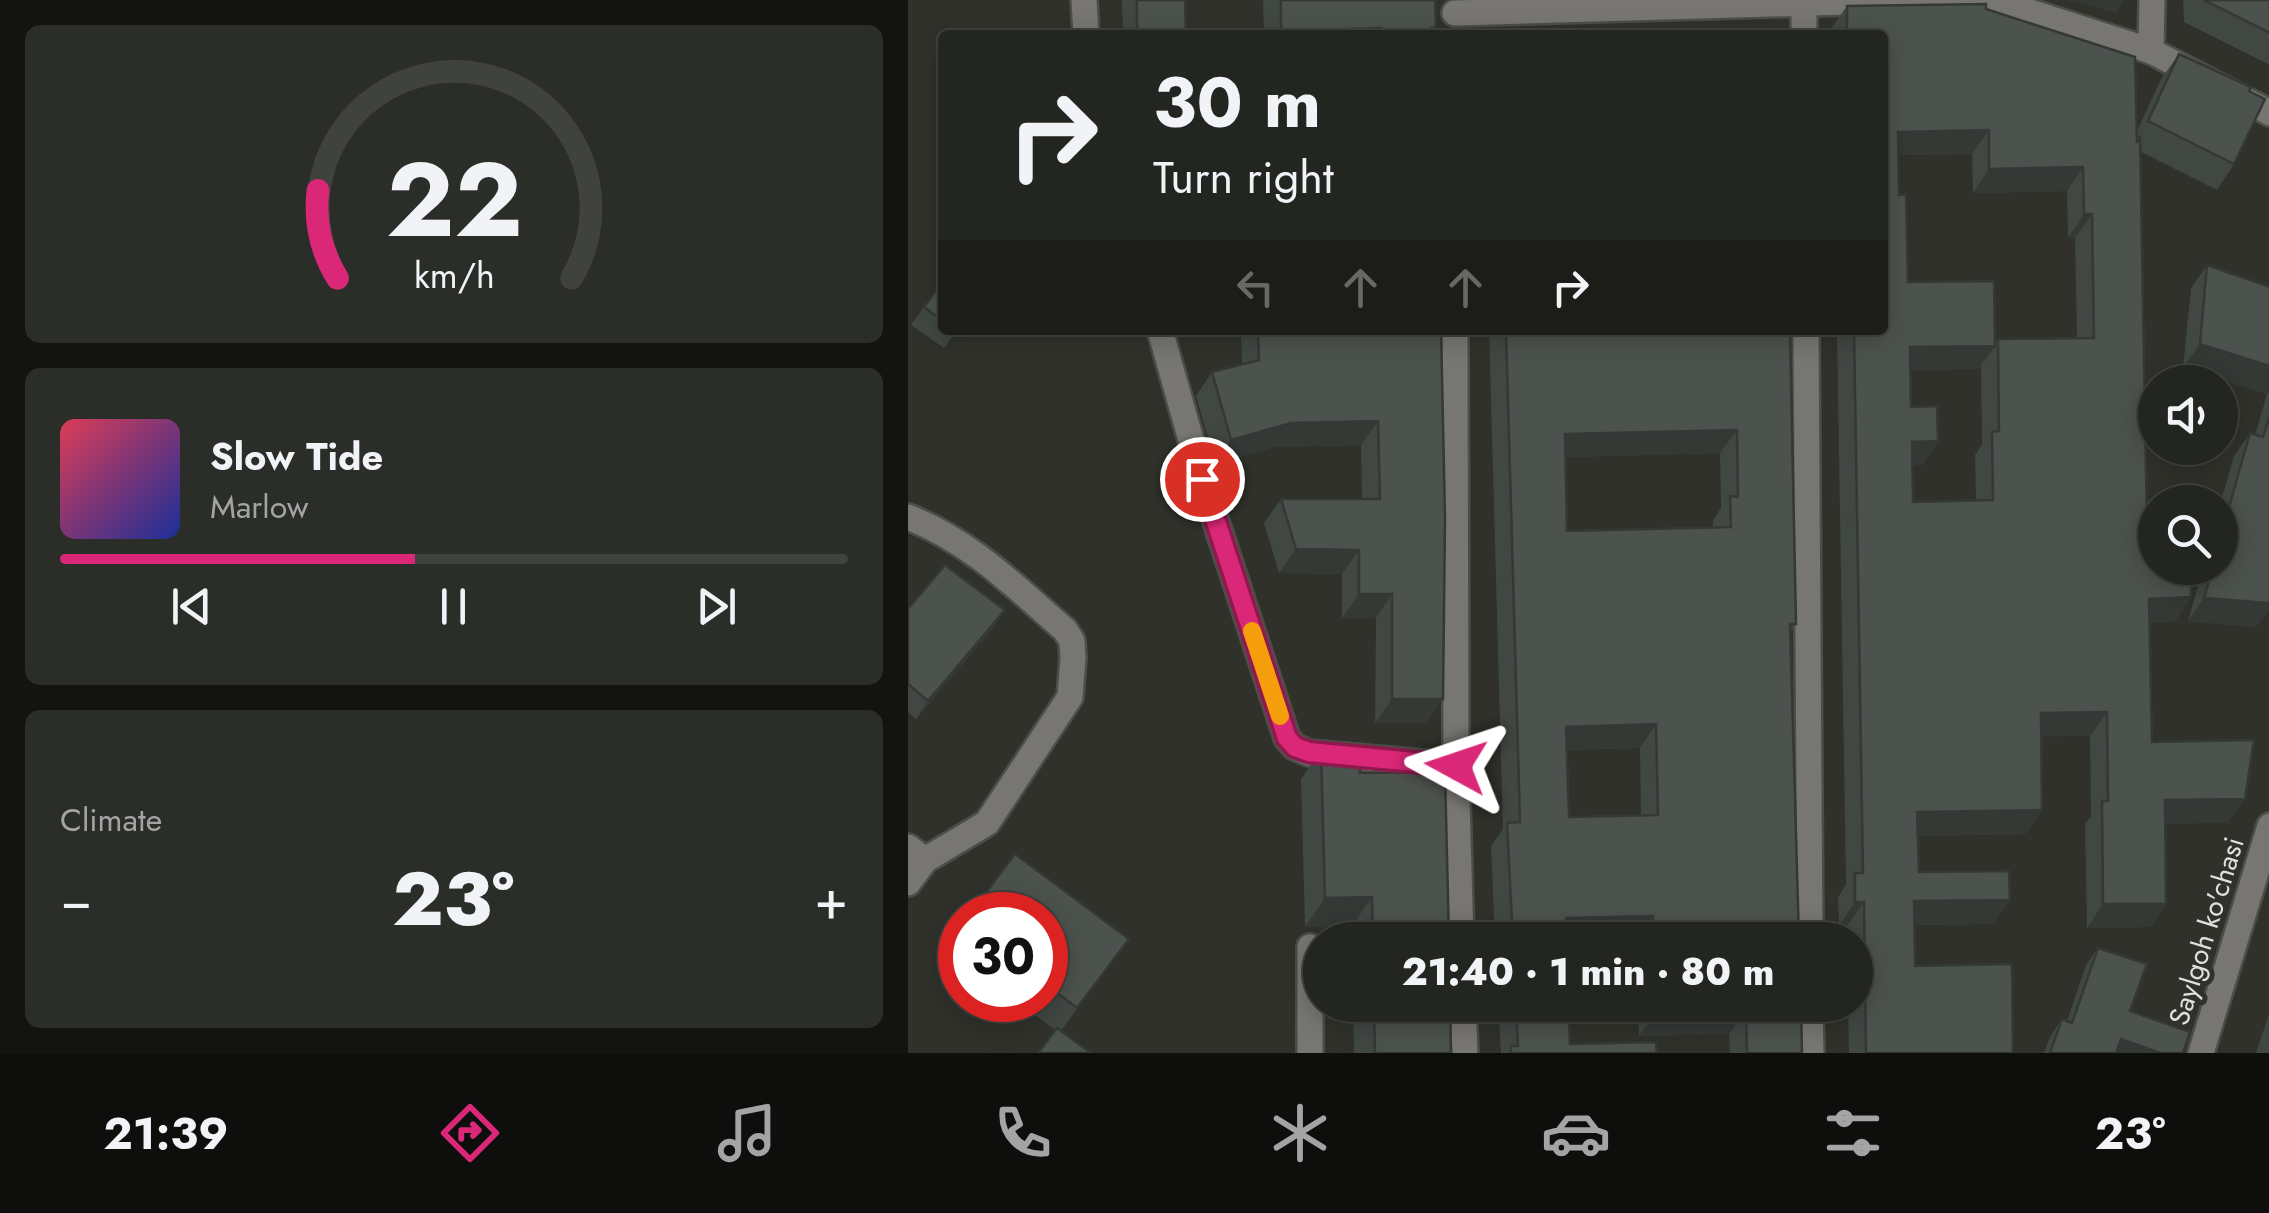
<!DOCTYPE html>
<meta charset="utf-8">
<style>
body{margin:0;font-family:Jost,sans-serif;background:#2b2d29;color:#f1f3f6;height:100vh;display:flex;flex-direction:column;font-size:38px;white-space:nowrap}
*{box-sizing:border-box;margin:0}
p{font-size:32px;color:#a3a5a5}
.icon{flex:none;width:55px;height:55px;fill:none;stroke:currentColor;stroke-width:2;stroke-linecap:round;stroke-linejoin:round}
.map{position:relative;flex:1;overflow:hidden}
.panel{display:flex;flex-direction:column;gap:25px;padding:25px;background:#131412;width:908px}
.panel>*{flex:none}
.hud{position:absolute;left:30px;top:30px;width:950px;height:305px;border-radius:10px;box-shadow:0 5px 25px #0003,0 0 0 2px #40423e;background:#232520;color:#f1f3f6;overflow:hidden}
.controls{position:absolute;left:1230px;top:365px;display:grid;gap:20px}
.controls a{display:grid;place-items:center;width:100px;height:100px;border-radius:50%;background:#232520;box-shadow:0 5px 25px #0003,0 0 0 2px #40423e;font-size:50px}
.speed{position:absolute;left:30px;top:892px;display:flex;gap:20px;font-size:50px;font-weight:700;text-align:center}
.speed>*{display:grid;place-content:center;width:130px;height:130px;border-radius:50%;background:#232520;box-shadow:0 5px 25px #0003,0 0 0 2px #40423e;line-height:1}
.speed .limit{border:15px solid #d22;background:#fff;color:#111}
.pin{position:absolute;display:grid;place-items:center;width:85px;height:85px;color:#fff;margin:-42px;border:5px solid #fff;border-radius:50%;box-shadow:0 2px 10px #0007}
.me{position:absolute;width:110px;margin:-55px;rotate:275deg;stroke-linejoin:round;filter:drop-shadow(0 0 8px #0008)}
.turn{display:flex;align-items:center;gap:35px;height:210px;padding:0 50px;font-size:45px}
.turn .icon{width:130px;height:130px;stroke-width:2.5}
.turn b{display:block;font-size:70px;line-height:85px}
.lanes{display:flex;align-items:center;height:95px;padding:0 50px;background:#0003;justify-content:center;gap:50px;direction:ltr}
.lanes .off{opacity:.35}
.big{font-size:75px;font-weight:800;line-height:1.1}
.panel .card{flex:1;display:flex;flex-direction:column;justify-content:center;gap:15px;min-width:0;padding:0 35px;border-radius:15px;background:#2b2d29}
.panel .dial{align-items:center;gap:0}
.dial svg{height:260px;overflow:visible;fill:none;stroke:#40423e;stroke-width:7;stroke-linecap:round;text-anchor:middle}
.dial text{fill:#f1f3f6;stroke:none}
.song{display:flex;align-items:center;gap:30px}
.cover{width:120px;height:120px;border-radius:15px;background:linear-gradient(135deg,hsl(350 70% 55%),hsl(230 70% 35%))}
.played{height:10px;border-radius:5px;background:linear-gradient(90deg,#db2777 45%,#40423e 45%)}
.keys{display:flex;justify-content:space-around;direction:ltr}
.heat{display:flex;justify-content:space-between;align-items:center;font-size:55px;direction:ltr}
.trip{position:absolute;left:395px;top:922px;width:570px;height:100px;border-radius:50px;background:#232520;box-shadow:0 5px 25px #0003,0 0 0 2px #40423e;font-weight:800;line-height:100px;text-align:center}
.menu{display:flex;height:160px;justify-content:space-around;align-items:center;background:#0e0f0d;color:#a3a5a5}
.menu .icon{width:70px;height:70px}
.menu .on{color:#db2777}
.menu b{font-size:45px;color:#f1f3f6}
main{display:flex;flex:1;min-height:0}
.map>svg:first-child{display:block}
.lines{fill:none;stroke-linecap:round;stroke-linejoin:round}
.minor-casing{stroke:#4b4d46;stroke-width:30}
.minor{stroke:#787673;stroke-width:25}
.wall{fill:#414742;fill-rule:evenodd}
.shaded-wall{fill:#353936}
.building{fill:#4c524d;stroke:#353936;stroke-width:2.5;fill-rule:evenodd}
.route-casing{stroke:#8e194d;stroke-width:25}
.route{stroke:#db2777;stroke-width:18}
.slow{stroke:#f59e0b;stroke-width:18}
.labels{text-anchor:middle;stroke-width:10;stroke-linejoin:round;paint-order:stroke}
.street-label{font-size:28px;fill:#dfe1dc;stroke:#2f312a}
</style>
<main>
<section class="panel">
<div class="card dial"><svg viewBox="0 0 100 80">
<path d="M14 69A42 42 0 1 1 86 69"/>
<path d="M14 69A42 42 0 0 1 8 42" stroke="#db2777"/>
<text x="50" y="56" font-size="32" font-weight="700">22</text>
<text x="50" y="72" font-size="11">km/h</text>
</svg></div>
<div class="card">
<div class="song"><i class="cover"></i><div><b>Slow Tide</b><p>Marlow</p></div></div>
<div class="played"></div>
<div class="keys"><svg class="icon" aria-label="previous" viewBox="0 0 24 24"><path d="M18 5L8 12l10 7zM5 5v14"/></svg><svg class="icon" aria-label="pause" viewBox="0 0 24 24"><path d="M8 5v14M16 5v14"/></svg><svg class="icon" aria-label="next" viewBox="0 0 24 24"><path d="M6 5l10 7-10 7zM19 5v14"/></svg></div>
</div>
<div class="card"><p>Climate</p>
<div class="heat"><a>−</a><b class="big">23°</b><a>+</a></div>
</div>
</section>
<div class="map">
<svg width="1362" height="1053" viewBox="0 0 1362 1053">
<rect width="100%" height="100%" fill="#2f312a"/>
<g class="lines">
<g class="minor-casing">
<g id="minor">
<path d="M176 0 178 35"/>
<path d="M896 0V35"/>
<path d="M1031 0 1116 10 1243 51 1362 113"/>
<path d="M547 13 1007 0"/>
<path d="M1243 51 1244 0"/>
<path d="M252 330 294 479 379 738 387 747 401 753 548 766"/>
<path d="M547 330 548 766 553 940"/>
<path d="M898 330 902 940"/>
<path d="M0 517C65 543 106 586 157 630L164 641 165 658 162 697 79 823 17 860"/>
<path d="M0 847 17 860 0 883"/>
<path d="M402 947V1053"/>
<path d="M555 1005 557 1053"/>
<path d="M902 1005 903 1053"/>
<path d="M1293 1053 1362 826"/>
</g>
</g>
<use href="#minor" class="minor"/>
</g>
<g class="wall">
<path d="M214 0H277L278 35H215Z"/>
<path d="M355 0H527L528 28 523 35H356Z"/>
<path d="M1275 0H1362V65L1276 22Z"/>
<path d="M939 6 1078 9 1229 131 1253 79 1271 54 1341 91 1326 164 1309 190 1233 152 1239 527 1283 597 1267 621 1242 622 1244 742 1320 823H1257L1258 904 1242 927 1179 928 1177 824 1183 816 1182 736H1133L1118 834 1010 836 1011 872 1102 900 1085 924 1006 925 1007 966 1105 1053H941L940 1005H948V940H939V926H931L930 897 938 885 929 330H975V35H922V30ZM1064 154 1065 193 1159 191 1160 238H1167L1169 339H1090L1087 343 1000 282 991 195 990 155ZM1073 366 1074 445 1067 455 1068 501 1005 502 1004 465H1014L1030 441 1003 407 1002 370 1070 369Z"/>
<path d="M1299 265 1362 287V608L1348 627 1280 621 1295 568H1312V504L1326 456 1342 433 1347 435 1359 394 1275 367 1283 288Z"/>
<path d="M35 281V330H49L36 348 3 325Z"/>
<path d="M300 330H533L519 723H467L468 618H434V574L371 573 356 523 373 499H454L453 445 366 447 307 464 288 396 304 372 334 365 333 332H300Z"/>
<path d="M581 330H650V335L720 334V330H882L888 624 882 632 891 940H587L583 846 595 829ZM812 453 813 508 805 520V527L659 531 657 457ZM732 748 733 815 661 817 658 750Z"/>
<path d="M0 609 97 610 85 628 8 719 0 712Z"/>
<path d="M413 750 452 773 541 940H444V926L397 927 393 779Z"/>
<path d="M138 915 221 939 153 1031 147 1030 107 1000H138Z"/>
<path d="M52 927V960L38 948Z"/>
<path d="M1190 948 1222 1011 1275 1053H1136L1142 1037 1154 1019 1159 1021 1178 965Z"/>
<path d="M445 1005H542L543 1053H446Z"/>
<path d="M590 1005H660L662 1044 749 1053H593Z"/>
<path d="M730 1005H893L894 1053H822L821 1034 731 1036Z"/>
<path d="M1362 1011V1053H1348Z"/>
</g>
<g class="shaded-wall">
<path d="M1160 0H1217L1208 13Z"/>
<path d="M473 28 469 35H371L373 31Z"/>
<path d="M1081 130 1064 154 975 155 990 132Z"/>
<path d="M1175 167 1159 191 1065 193 1081 169Z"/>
<path d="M1176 214H1184L1167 238H1160Z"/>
<path d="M301 330H334L333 332H300Z"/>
<path d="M1292 344 1362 366V391L1359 394 1275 367Z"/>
<path d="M1087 346 1070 369 985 370 1002 347Z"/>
<path d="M470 421 453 445 366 447 307 464 323 440 383 423Z"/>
<path d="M829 430 812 453 640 458 657 434Z"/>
<path d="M1030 441 1014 465H987L1004 442Z"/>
<path d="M388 549 451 550 434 574 371 573Z"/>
<path d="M451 594H484L468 618H434Z"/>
<path d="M1283 597 1267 621 1225 622 1241 599Z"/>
<path d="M1296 598 1362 603V608L1348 627 1280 621Z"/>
<path d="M97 610 85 628 8 719 20 701Z"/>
<path d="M484 699H535L519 723H467Z"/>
<path d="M1199 712 1182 736 1116 737 1133 713Z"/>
<path d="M748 724 732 748 641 750 658 727Z"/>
<path d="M1337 799 1320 823 1240 824 1257 800Z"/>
<path d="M1134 810 1118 834 993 836 1009 812Z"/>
<path d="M464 897 444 926 397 927 417 898Z"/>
<path d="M1102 900 1085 924 989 925 1006 901Z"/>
<path d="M947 902H956L939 926H931Z"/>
<path d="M1195 904H1258L1242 927 1179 928Z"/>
<path d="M745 916 728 940H642L658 918Z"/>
<path d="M221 939 203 964 151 1033 169 1008Z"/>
<path d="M838 1010 821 1034 731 1036 748 1012Z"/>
<path d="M1213 1039 1252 1053H1204Z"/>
</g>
<g class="building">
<path d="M229 0H277L278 35H229Z"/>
<path d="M373 0H527L528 28H523V35H474L473 28 373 31Z"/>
<path d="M1296 0H1362V33Z"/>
<path d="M1078 4V9L1227 57 1229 143 1232 136 1239 527 1248 528V568H1283V597L1241 599 1244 742 1346 740 1337 799 1257 800 1258 904H1195L1194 801H1200L1199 712 1133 713 1134 810 1009 812 1011 872 1101 871 1102 900 1006 901 1007 966 1104 964 1105 1053H958L956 902H947V873H955L946 330H975V35H939V6ZM1081 130V169L1175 167 1176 214H1184L1186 338 1090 339 1091 431 1084 432 1085 500 1005 502 1004 442 1030 441 1029 406 1003 407 1002 347 1087 346 1086 281 1000 282 998 194 991 195 990 132Z"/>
<path d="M1271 54 1343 87 1341 91 1357 99 1326 164 1240 121Z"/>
<path d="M1299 265 1362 287V366L1292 344Z"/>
<path d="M35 281V321L16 307Z"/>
<path d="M350 330H533L537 518 535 699H484V594H451V550L388 549 373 499H472L470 421 383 423 323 440 304 372 351 360Z"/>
<path d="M598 330H650V335L737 334V330H882L888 624H882L891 940H745V916L658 918V940H605L599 823 612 822ZM829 430 830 497 822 496 823 527 659 531 657 434ZM748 724 750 815 661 817 658 727Z"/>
<path d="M1362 416V603L1296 598 1305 568H1312V539L1342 433 1355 437Z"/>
<path d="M37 565 97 610 20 701 0 684V609Z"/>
<path d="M452 749V773L537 772 541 940H465L464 897 417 898 413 750Z"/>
<path d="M107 854 221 939 169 1008 138 984V915H61Z"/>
<path d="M1190 948 1239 964 1222 1011 1282 1032 1275 1053H1252L1213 1039 1208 1053H1142L1154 1019 1164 1023Z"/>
<path d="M466 1005H542L543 1053H467Z"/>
<path d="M608 1005H660L662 1044 748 1042 749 1053H603V1046H610Z"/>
<path d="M747 1005H893L894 1053H839L838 1010 748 1012Z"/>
<path d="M149 1028 183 1053H130Z"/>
</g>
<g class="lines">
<g class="route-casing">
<path id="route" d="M294 479 379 738 387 747 401 752 548 766"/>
</g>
<use href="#route" class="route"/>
<path class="slow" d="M344 631 372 716"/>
</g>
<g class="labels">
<g class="street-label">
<text transform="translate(1298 931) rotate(-73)" y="10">Saylgoh ko'chasi</text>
</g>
</g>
</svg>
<div class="controls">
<a><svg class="icon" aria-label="sound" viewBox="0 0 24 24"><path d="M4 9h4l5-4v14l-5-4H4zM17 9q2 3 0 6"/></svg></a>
<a><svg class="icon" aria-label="search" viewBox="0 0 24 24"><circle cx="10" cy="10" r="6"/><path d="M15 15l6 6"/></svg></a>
</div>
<div class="speed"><div class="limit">30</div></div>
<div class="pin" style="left:294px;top:479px;background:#d93025"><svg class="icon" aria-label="arrive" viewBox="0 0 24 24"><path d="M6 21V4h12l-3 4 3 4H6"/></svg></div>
<svg class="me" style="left:548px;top:766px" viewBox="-20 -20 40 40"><path d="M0-17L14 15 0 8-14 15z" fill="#db2777" stroke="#fff" stroke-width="4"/></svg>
<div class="trip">21:40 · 1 min · 80 m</div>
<div class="hud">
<div class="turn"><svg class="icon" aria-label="right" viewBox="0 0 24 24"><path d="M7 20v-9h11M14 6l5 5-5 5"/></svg><div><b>30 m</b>Turn right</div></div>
<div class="lanes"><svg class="icon off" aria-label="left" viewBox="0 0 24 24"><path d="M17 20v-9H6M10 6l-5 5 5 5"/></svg><svg class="icon off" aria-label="ahead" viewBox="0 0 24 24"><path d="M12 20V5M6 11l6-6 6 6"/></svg><svg class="icon off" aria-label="ahead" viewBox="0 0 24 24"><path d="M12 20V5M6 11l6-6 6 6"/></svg><svg class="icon" aria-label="right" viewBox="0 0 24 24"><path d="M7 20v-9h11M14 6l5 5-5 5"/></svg></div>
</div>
</div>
</main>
<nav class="menu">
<b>21:39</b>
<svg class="icon on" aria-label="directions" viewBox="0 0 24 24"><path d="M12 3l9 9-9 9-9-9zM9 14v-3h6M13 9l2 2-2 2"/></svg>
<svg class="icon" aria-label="music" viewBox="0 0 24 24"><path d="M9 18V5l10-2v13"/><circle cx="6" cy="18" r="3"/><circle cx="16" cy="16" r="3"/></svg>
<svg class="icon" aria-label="phone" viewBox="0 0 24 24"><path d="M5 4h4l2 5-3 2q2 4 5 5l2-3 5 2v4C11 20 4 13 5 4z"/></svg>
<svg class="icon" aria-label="climate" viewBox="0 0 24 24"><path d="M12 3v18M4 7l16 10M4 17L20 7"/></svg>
<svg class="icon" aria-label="car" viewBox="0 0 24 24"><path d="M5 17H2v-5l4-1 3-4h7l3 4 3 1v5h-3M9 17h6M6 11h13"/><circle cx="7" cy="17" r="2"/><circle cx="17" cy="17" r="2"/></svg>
<svg class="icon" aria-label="filters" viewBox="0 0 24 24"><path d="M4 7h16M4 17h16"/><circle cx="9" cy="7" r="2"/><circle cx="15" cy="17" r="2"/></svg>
<b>23°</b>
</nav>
